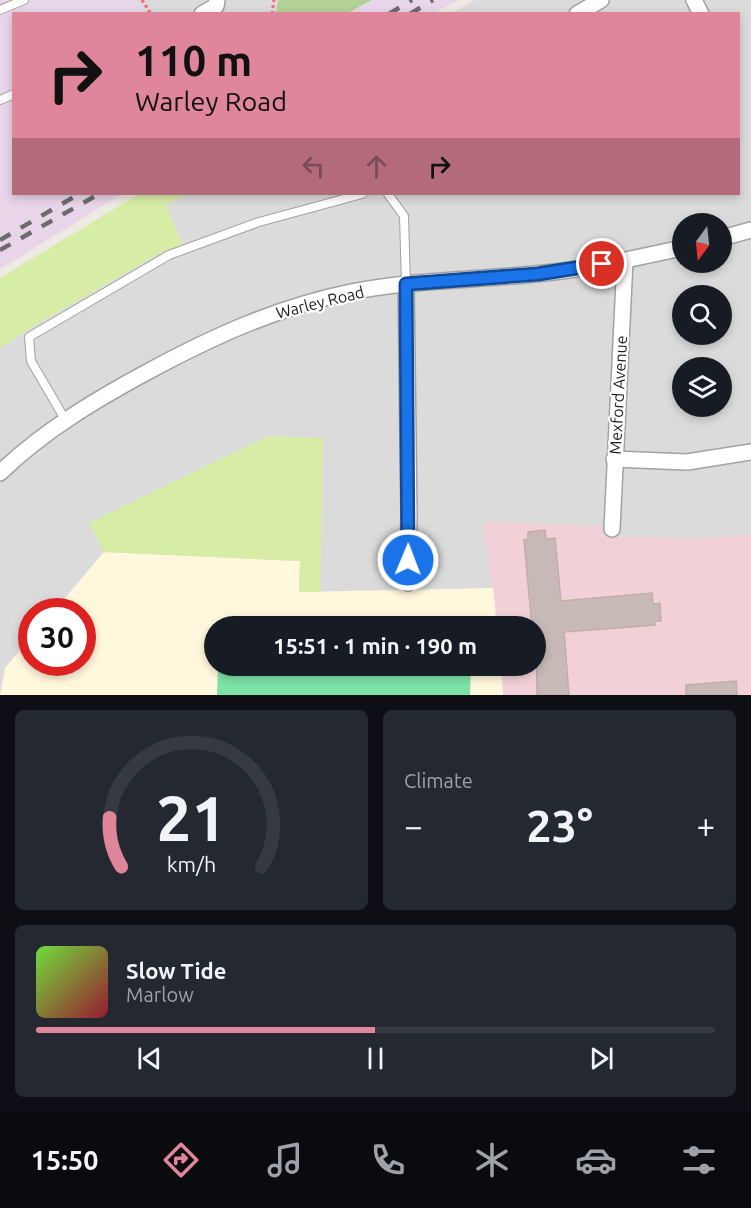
<!DOCTYPE html>
<meta charset="utf-8">
<style>
body{margin:0;font-family:Ubuntu,sans-serif;background:#242831;color:#f1f3f6;height:100vh;display:flex;flex-direction:column;font-size:22px;white-space:nowrap}
*{box-sizing:border-box;margin:0}
p{font-size:20px;color:#9ea1a6}
.icon{flex:none;width:33px;height:33px;fill:none;stroke:currentColor;stroke-width:2;stroke-linecap:round;stroke-linejoin:round}
.map{position:relative;height:695px;overflow:hidden}
.side{display:flex;flex-direction:column;gap:15px;padding:15px;background:#0d0f14;flex:1}
.side>*{flex:none}
.guide{position:absolute;left:12px;top:12px;width:728px;height:183px;border-radius:0px;box-shadow:0 3px 9px #0003;background:#e0869a;color:#111;overflow:hidden}
.needle{width:39px;rotate:195deg}
.fabs{position:absolute;left:672px;top:213px;display:grid;gap:12px}
.fabs a{display:grid;place-items:center;width:60px;height:60px;border-radius:50%;background:#171b24;box-shadow:0 3px 9px #0003;font-size:30px}
.speed{position:absolute;left:18px;top:598px;display:flex;gap:12px;font-size:30px;font-weight:700;text-align:center}
.speed>*{display:grid;place-content:center;width:78px;height:78px;border-radius:50%;background:#171b24;box-shadow:0 3px 9px #0003;line-height:1}
.speed .limit{border:9px solid #d22;background:#fff;color:#111}
.pin{position:absolute;display:grid;place-items:center;width:51px;height:51px;color:#fff;margin:-26px;border:3px solid #fff;border-radius:50%;box-shadow:0 2px 6px #0007}
.me{position:absolute;width:66px;margin:-33px;rotate:1deg;stroke-linejoin:round;filter:drop-shadow(0 0 4px #0008)}
.turn{display:flex;align-items:center;gap:21px;height:126px;padding:0 24px;font-size:27px}
.turn .icon{width:78px;height:78px;stroke-width:2.5}
.turn b{display:block;font-size:42px;line-height:51px}
.lanes{display:flex;align-items:center;height:57px;padding:0 24px;background:#0003;justify-content:center;gap:30px;direction:ltr}
.lanes .off{opacity:.35}
.big{font-size:45px;font-weight:600;line-height:1.1}
.side .widget{flex:1;display:flex;flex-direction:column;justify-content:center;gap:9px;min-width:0;padding:0 21px;border-radius:9px;background:#242831}
.side .dial{align-items:center;gap:0}
.dial svg{height:156px;overflow:visible;fill:none;stroke:#363941;stroke-width:7;stroke-linecap:round;text-anchor:middle}
.dial text{fill:#f1f3f6;stroke:none}
.song{display:flex;align-items:center;gap:18px}
.cover{width:72px;height:72px;border-radius:9px;background:linear-gradient(135deg,hsl(100 70% 55%),hsl(350 70% 35%))}
.played{height:6px;border-radius:3px;background:linear-gradient(90deg,#e0869a 50%,#363941 50%)}
.keys{display:flex;justify-content:space-around;direction:ltr}
.heat{display:flex;justify-content:space-between;align-items:center;font-size:33px;direction:ltr}
.side .tiles{flex:1;display:grid;gap:15px;grid-template-columns:1fr 1fr}
.widget:last-child{grid-column:span 2}
.trip{position:absolute;left:204px;top:616px;width:342px;height:60px;border-radius:30px;background:#171b24;box-shadow:0 3px 9px #0003;font-weight:600;line-height:60px;text-align:center}
.menu{display:flex;height:96px;justify-content:space-around;align-items:center;background:#090b0e;color:#9ea1a6}
.menu .icon{width:42px;height:42px}
.menu .on{color:#e0869a}
.menu b{font-size:27px;color:#f1f3f6}
.map>svg:first-child{display:block}
.residential{fill:#dcdbdb;fill-rule:evenodd}
.commercial{fill:#f1d1d7}
.industrial{fill:#e9d5e9}
.education{fill:#fff8dd}
.grass{fill:#d7eda6}
.forest{fill:#b3d196}
.pitch{fill:#7de3a6}
.building{fill:#c7bab6;stroke:#c2aca5;stroke-width:1.5}
.lines{fill:none;stroke-linecap:round;stroke-linejoin:round}
.lane-casing{stroke:#a2a2a2;stroke-width:10}
.street-casing{stroke:#a2a2a2;stroke-width:18}
.path{stroke:#ff6575;stroke-width:3;stroke-dasharray:3 3;stroke-linecap:butt}
.lane{stroke:#fff;stroke-width:8}
.street{stroke:#fff;stroke-width:15}
.rail{stroke:#6c6c6c;stroke-width:4.5;stroke-dasharray:12 12;stroke-linecap:butt}
.route-casing{stroke:#114b97;stroke-width:15}
.route{stroke:#1a73e8;stroke-width:10}
.labels{text-anchor:middle;stroke-width:4.5;stroke-linejoin:round;paint-order:stroke}
.street-label{font-size:16px;fill:#1e1e1e;stroke:#fff}
</style>
<div class="map">
<svg width="751" height="695" viewBox="0 0 751 695">
<rect width="100%" height="100%" fill="#efe9e3"/>
<g class="residential">
<path d="M135 0H278L276 14 145 13Z"/>
<path d="M475 0H751V695H0V348L35 325 164 251 182 244 166 205 188 194H738V14L451 13ZM682 224H722V262H682ZM682 296H722V334H682ZM682 368H722V406H682ZM32 612H82V663H32ZM214 627H536V666H214Z"/>
</g>
<path class="commercial" d="M483 522 603 526V536L700 539 751 534V695H503L501 666H536V627H497Z"/>
<g class="industrial">
<path d="M0 0H135L145 13 14 14V194H122L0 269V219L25 206 0 218Z"/>
<path d="M373 0H458L434 13H349Z"/>
</g>
<path class="education" d="M104 552 300 561 299 592 493 588 497 627H214V666H501L503 695H0L5 668 31 637 32 663H82V612H53Z"/>
<g class="grass">
<path d="M139 194H188L166 205 182 244 164 251 35 325 0 348V278Z"/>
<path d="M268 436 323 438 320 592H299L300 561 104 552 89 523Z"/>
</g>
<path class="forest" d="M278 0H372L348 13H276Z"/>
<path class="pitch" d="M218 666H471L470 695H217Z"/>
<g class="building">
<path d="M545 530 546 539 555 538 561 601 652 593 653 604 660 603 661 621H654L655 625 564 632 569 695H537L536 627H532L524 540 528 539V532Z"/>
<path d="M736 681 737 695H686V685Z"/>
</g>
<g class="lines">
<g class="lane-casing">
<g id="lane">
<path d="M0 10 24 0"/>
<path d="M0 100 14 94"/>
<path d="M388 194 404 216 406 284"/>
<path d="M66 421 31 361 29 337 169 255 259 222 362 194"/>
</g>
</g>
<g class="street-casing">
<g id="street">
<path d="M694 0 701 14"/>
<path d="M202 14 216 6 217 0"/>
<path d="M577 14 601 0"/>
<path d="M722 238 751 230"/>
<path d="M406 284 409 513 408 583"/>
<path d="M614 459 687 462 751 452"/>
<path d="M0 473C43 431 97 399 149 371 214 336 278 307 351 292 411 280 474 280 535 274 585 270 634 258 682 248"/>
<path d="M612 529 625 260"/>
</g>
</g>
<g class="path">
<path d="M142 0 151 14"/>
<path d="M272 14 274 0"/>
</g>
<use href="#lane" class="lane"/>
<use href="#street" class="street"/>
<g class="rail">
<path d="M389 14 412 0"/>
<path d="M410 14 433 0"/>
<path d="M0 240 79 194"/>
<path d="M0 250 99 194"/>
</g>
</g>
<g class="lines">
<g class="route-casing">
<path id="route" d="M408 560 406 284 538 274 602 264"/>
</g>
<use href="#route" class="route"/>
</g>
<g class="labels">
<g class="street-label">
<text transform="translate(320 302) rotate(-14)" y="6">Warley Road</text>
<text transform="translate(618 395) rotate(-87)" y="6">Mexford Avenue</text>
</g>
</g>
</svg>
<div class="fabs">
<a><svg class="needle" viewBox="-14 -14 28 28"><path d="M0-13l5 13h-10z" fill="#e53935"/><path d="M0 13l5-13h-10z" fill="#9ea1a6"/></svg></a>
<a><svg class="icon" aria-label="search" viewBox="0 0 24 24"><circle cx="10" cy="10" r="6"/><path d="M15 15l6 6"/></svg></a>
<a><svg class="icon" aria-label="layers" viewBox="0 0 24 24"><path d="M12 4l9 5-9 5-9-5zM3 14l9 5 9-5"/></svg></a>
</div>
<div class="speed"><div class="limit">30</div></div>
<div class="pin" style="left:602px;top:264px;background:#d93025"><svg class="icon" aria-label="arrive" viewBox="0 0 24 24"><path d="M6 21V4h12l-3 4 3 4H6"/></svg></div>
<svg class="me" style="left:408px;top:560px" viewBox="-20 -20 40 40"><circle r="17" fill="#1a73e8" stroke="#fff" stroke-width="3"/><path d="M0-11L8 9 0 5-8 9z" fill="#fff"/></svg>
<div class="trip">15:51 · 1 min · 190 m</div>
<div class="guide">
<div class="turn"><svg class="icon" aria-label="right" viewBox="0 0 24 24"><path d="M7 20v-9h11M14 6l5 5-5 5"/></svg><div><b>110 m</b>Warley Road</div></div>
<div class="lanes"><svg class="icon off" aria-label="left" viewBox="0 0 24 24"><path d="M17 20v-9H6M10 6l-5 5 5 5"/></svg><svg class="icon off" aria-label="ahead" viewBox="0 0 24 24"><path d="M12 20V5M6 11l6-6 6 6"/></svg><svg class="icon" aria-label="right" viewBox="0 0 24 24"><path d="M7 20v-9h11M14 6l5 5-5 5"/></svg></div>
</div>
</div>
<section class="side">
<div class="tiles">
<div class="widget dial"><svg viewBox="0 0 100 80">
<path d="M14 69A42 42 0 1 1 86 69"/>
<path d="M14 69A42 42 0 0 1 8 44" stroke="#e0869a"/>
<text x="50" y="56" font-size="32" font-weight="700">21</text>
<text x="50" y="72" font-size="11">km/h</text>
</svg></div>
<div class="widget"><p>Climate</p>
<div class="heat"><a>−</a><b class="big">23°</b><a>+</a></div>
</div>
<div class="widget">
<div class="song"><i class="cover"></i><div><b>Slow Tide</b><p>Marlow</p></div></div>
<div class="played"></div>
<div class="keys"><svg class="icon" aria-label="previous" viewBox="0 0 24 24"><path d="M18 5L8 12l10 7zM5 5v14"/></svg><svg class="icon" aria-label="pause" viewBox="0 0 24 24"><path d="M8 5v14M16 5v14"/></svg><svg class="icon" aria-label="next" viewBox="0 0 24 24"><path d="M6 5l10 7-10 7zM19 5v14"/></svg></div>
</div>
</div>
</section>
<nav class="menu">
<b>15:50</b>
<svg class="icon on" aria-label="directions" viewBox="0 0 24 24"><path d="M12 3l9 9-9 9-9-9zM9 14v-3h6M13 9l2 2-2 2"/></svg>
<svg class="icon" aria-label="music" viewBox="0 0 24 24"><path d="M9 18V5l10-2v13"/><circle cx="6" cy="18" r="3"/><circle cx="16" cy="16" r="3"/></svg>
<svg class="icon" aria-label="phone" viewBox="0 0 24 24"><path d="M5 4h4l2 5-3 2q2 4 5 5l2-3 5 2v4C11 20 4 13 5 4z"/></svg>
<svg class="icon" aria-label="climate" viewBox="0 0 24 24"><path d="M12 3v18M4 7l16 10M4 17L20 7"/></svg>
<svg class="icon" aria-label="car" viewBox="0 0 24 24"><path d="M5 17H2v-5l4-1 3-4h7l3 4 3 1v5h-3M9 17h6M6 11h13"/><circle cx="7" cy="17" r="2"/><circle cx="17" cy="17" r="2"/></svg>
<svg class="icon" aria-label="filters" viewBox="0 0 24 24"><path d="M4 7h16M4 17h16"/><circle cx="9" cy="7" r="2"/><circle cx="15" cy="17" r="2"/></svg>
</nav>
